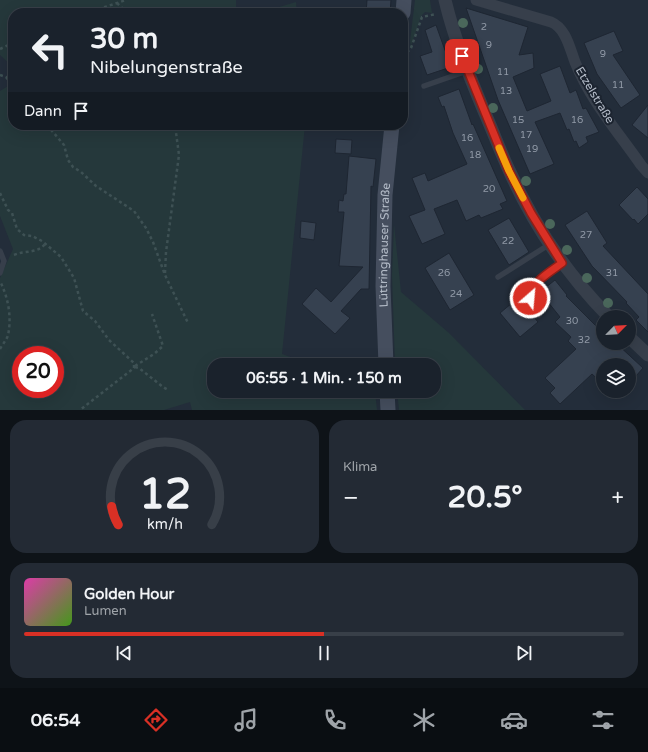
<!DOCTYPE html>
<html lang="de">
<meta charset="utf-8">
<style>
body{margin:0;font-family:"Varela Round",sans-serif;background:#232a34;color:#f1f3f6;height:100vh;display:flex;flex-direction:column;font-size:15px;white-space:nowrap}
*{box-sizing:border-box;margin:0}
p{font-size:13px;color:#9fa4a9}
.icon{flex:none;width:22px;height:22px;fill:none;stroke:currentColor;stroke-width:2;stroke-linecap:round;stroke-linejoin:round}
.map{position:relative;height:410px;overflow:hidden}
.details{display:flex;flex-direction:column;gap:10px;padding:10px;background:#0e1318;flex:1}
.details>*{flex:none}
.banner{position:absolute;left:8px;top:8px;width:400px;height:122px;border-radius:16px;box-shadow:0 4px 16px #0002,0 0 0 1px #383f48;background:#1a222c;color:#f1f3f6;overflow:hidden}
.needle{width:26px;rotate:66deg}
.buttons{position:absolute;left:596px;top:310px;display:grid;gap:8px}
.buttons a{display:grid;place-items:center;width:40px;height:40px;border-radius:50%;background:#1a222c;box-shadow:0 4px 16px #0002,0 0 0 1px #383f48;font-size:20px}
.speed{position:absolute;left:12px;top:346px;display:flex;gap:8px;font-size:20px;font-weight:700;text-align:center}
.speed>*{display:grid;place-content:center;width:52px;height:52px;border-radius:50%;background:#1a222c;box-shadow:0 4px 16px #0002,0 0 0 1px #383f48;line-height:1}
.speed .limit{border:6px solid #d22;background:#fff;color:#111}
.pin{position:absolute;display:grid;place-items:center;width:34px;height:34px;color:#fff;margin:-17px;border-radius:8px;box-shadow:0 2px 6px #0006}
.me{position:absolute;width:44px;margin:-22px;rotate:27deg;stroke-linejoin:round;filter:drop-shadow(0 0 3px #0008)}
.turn{display:flex;align-items:center;gap:14px;height:84px;padding:0 16px;font-size:18px}
.turn .icon{width:52px;height:52px;stroke-width:2.5}
.turn b{display:block;font-size:28px;line-height:34px}
.then{display:flex;align-items:center;height:38px;padding:0 16px;background:#0003;gap:8px;font-size:15px}
.big{font-size:30px;font-weight:700;line-height:1.1}
.details .card{flex:1;display:flex;flex-direction:column;justify-content:center;gap:6px;min-width:0;padding:0 14px;border-radius:16px;background:#232a34}
.details .dial{align-items:center;gap:0}
.dial svg{height:104px;overflow:visible;fill:none;stroke:#383f48;stroke-width:7;stroke-linecap:round;text-anchor:middle}
.dial text{fill:#f1f3f6;stroke:none}
.song{display:flex;align-items:center;gap:12px}
.cover{width:48px;height:48px;border-radius:6px;background:linear-gradient(135deg,hsl(320 70% 55%),hsl(100 70% 35%))}
.played{height:4px;border-radius:2px;background:linear-gradient(90deg,#d93025 50%,#383f48 50%)}
.keys{display:flex;justify-content:space-around;direction:ltr}
.heat{display:flex;justify-content:space-between;align-items:center;font-size:22px;direction:ltr}
.details .tiles{flex:1;display:grid;gap:10px;grid-template-columns:1fr 1fr}
.card:last-child{grid-column:span 2}
.trip{position:absolute;left:207px;top:358px;width:234px;height:40px;border-radius:16px;background:#1a222c;box-shadow:0 4px 16px #0002,0 0 0 1px #383f48;font-weight:700;line-height:40px;text-align:center}
.tab-bar{display:flex;height:64px;justify-content:space-around;align-items:center;background:#0a0e12;color:#9fa4a9}
.tab-bar .icon{width:28px;height:28px}
.tab-bar .current{color:#d93025}
.tab-bar b{font-size:18px;color:#f1f3f6}
.map>svg:first-child{display:block}
.green{fill:#25383b;fill-rule:evenodd}
.building{fill:#364150;stroke:#1e2632}
.lines{fill:none;stroke-linecap:round;stroke-linejoin:round}
.path{stroke:#3e5154;stroke-width:2.5;stroke-dasharray:3 3;stroke-linecap:butt}
.service{stroke:#373f4b;stroke-width:5.5}
.minor{stroke:#373f4b;stroke-width:11}
.tertiary{stroke:#373f4b;stroke-width:13}
.secondary{stroke:#454e5e;stroke-width:15}
.tree{fill:#4a675b}
.route-casing{stroke:#8d1f18;stroke-width:10}
.route{stroke:#d93025;stroke-width:7}
.slow{stroke:#f59e0b;stroke-width:7}
.labels{text-anchor:middle;stroke-width:4;stroke-linejoin:round;paint-order:stroke}
.number-label{font-size:10px;fill:#919aa7}
.street-label{font-size:12px;fill:#b2bac6;stroke:#1c2430}
</style>
<div class="map">
<svg width="648" height="410" viewBox="0 0 648 410">
<rect width="100%" height="100%" fill="#232d3a"/>
<g class="green">
<path d="M0 0H236V7L259 13 296 2 297 13H13V67L0 55Z"/>
<path d="M415 0H430L432 13 425 12 421 16 411 46 410 41Z"/>
<path d="M13 83V125H305L282 354 313 365H214V391H375L377 410H192L190 402 164 410H0V278L13 249 0 216V91ZM21 355H55V389H21Z"/>
<path d="M394 224 401 292 449 333 525 410H399L397 391H434V365H395L392 275Z"/>
</g>
<g class="building">
<path d="M367 0H391L390 13H366Z"/>
<path d="M466 8 528 27 519 55 533 53 534 68 513 77 527 111 551 101 540 74 560 66 570 93 576 90 583 109 586 108 599 132 586 137 588 142 579 148 576 141 574 142 569 129 567 130 560 113 535 122 554 164 530 174 498 100Z"/>
<path d="M436 25 451 67 427 75 420 56 432 52 425 30Z"/>
<path d="M614 31 623 51 613 55 640 95 621 108 597 74 584 43Z"/>
<path d="M459 89 472 125 473 124 507 201 500 204 503 209 481 218 479 215 466 221 457 200 434 209 445 234 422 244 409 216 425 210 412 178 425 173 428 181 467 164 453 133 444 106 442 107 438 97Z"/>
<path d="M648 105V138L632 125Z"/>
<path d="M336 139 352 140 351 154 335 153Z"/>
<path d="M349 156 376 159 373 187 371 186 369 289H361L341 311 350 318 335 334 302 304 316 288 331 302 363 267 339 266 344 212H338L339 200 343 201 344 194H346Z"/>
<path d="M637 187 648 199V214L638 224 634 219 633 220 619 205Z"/>
<path d="M587 211 607 243 603 246 648 294V332L636 320 639 317 626 303 627 302 592 266 565 225Z"/>
<path d="M509 218 529 252 509 265 488 230Z"/>
<path d="M301 221 316 223 314 240 300 238Z"/>
<path d="M449 253 474 295 450 310 425 268Z"/>
<path d="M555 280 567 295 566 296 603 333V343H616L643 368 629 384V365H603V384L592 374 560 404 550 393 555 388 545 378 576 349 568 341 571 337 555 322 560 317 540 292Z"/>
<path d="M518 298 538 322 520 337 500 313Z"/>
</g>
<g class="lines">
<g class="path">
<path d="M117 3 127 13"/>
<path d="M87 13 126 0"/>
<path d="M0 49 13 43"/>
<path d="M403 57 411 48 422 17 436 14"/>
<path d="M0 75 6 77 13 86"/>
<path d="M47 125 64 145 68 160 73 167 81 172 96 186 134 211 146 228 153 242 165 275 188 323"/>
<path d="M0 193 8 210 12 213 17 229 24 235 32 236 42 241 61 257 74 278 83 311 95 321 109 340 134 363V368L80 410"/>
<path d="M14 255C25 250 37 254 45 244"/>
<path d="M165 273 166 252 179 155 175 125"/>
<path d="M0 349C3 344 7 339 8 335 12 317 8 297 0 281"/>
<path d="M135 366 154 354 163 346 152 314"/>
<path d="M135 367 139 368 163 387 168 390"/>
</g>
<g class="service">
<path d="M424 86 467 71"/>
<path d="M0 251 4 261 0 273"/>
<path d="M498 277 550 244"/>
<path d="M539 315C535 310 531 304 530 298 528 285 553 270 562 263"/>
</g>
<path class="minor" d="M476 0 551 22C566 28 570 49 575 62 590 100 618 132 641 165L648 173"/>
<g class="tertiary">
<path d="M445 0C454 38 469 75 484 111 493 131 500 151 509 170 533 224 567 274 609 317"/>
<path d="M629 337 648 355"/>
</g>
<g class="secondary">
<path d="M403 13 404 0"/>
<path id="s1" d="M386 365 383 286 385 195 392 125"/>
<path d="M387 391 388 410"/>
</g>
</g>
<g class="tree">
<circle cx="463" cy="23" r="5"/>
<circle cx="478" cy="69" r="5"/>
<circle cx="493" cy="108" r="5"/>
<circle cx="526" cy="181" r="5"/>
<circle cx="550" cy="224" r="5"/>
<circle cx="567" cy="250" r="5"/>
<circle cx="587" cy="278" r="5"/>
<circle cx="608" cy="303" r="5"/>
</g>
<g class="lines">
<g class="route-casing">
<path id="route" d="M462 56 509 171 531 213 562 263C550 272 531 282 530 298"/>
</g>
<use href="#route" class="route"/>
<path class="slow" d="M499 148 509 171 523 198"/>
</g>
<g class="labels">
<g class="number-label">
<text x="484" y="30">2</text>
<text x="489" y="48">9</text>
<text x="603" y="57">9</text>
<text x="503" y="75">11</text>
<text x="618" y="88">11</text>
<text x="506" y="94">13</text>
<text x="518" y="123">15</text>
<text x="577" y="123">16</text>
<text x="526" y="138">17</text>
<text x="467" y="141">16</text>
<text x="532" y="152">19</text>
<text x="475" y="158">18</text>
<text x="489" y="192">20</text>
<text x="586" y="238">27</text>
<text x="508" y="244">22</text>
<text x="444" y="276">26</text>
<text x="612" y="276">31</text>
<text x="456" y="297">24</text>
<text x="572" y="324">30</text>
<text x="584" y="343">32</text>
</g>
<g class="street-label">
<text transform="translate(595 95) rotate(59)" y="4">Etzelstraße</text>
<text dy="4" stroke="none"><textPath href="#s1" startOffset="120">Lüttringhauser Straße</textPath></text>
</g>
</g>
</svg>
<div class="buttons">
<a><svg class="needle" viewBox="-14 -14 28 28"><path d="M0-13l5 13h-10z" fill="#e53935"/><path d="M0 13l5-13h-10z" fill="#9fa4a9"/></svg></a>
<a><svg class="icon" aria-label="layers" viewBox="0 0 24 24"><path d="M12 4l9 5-9 5-9-5zM3 14l9 5 9-5"/></svg></a>
</div>
<div class="speed"><div class="limit">20</div></div>
<div class="pin" style="left:462px;top:56px;background:#d93025"><svg class="icon" aria-label="arrive" viewBox="0 0 24 24"><path d="M6 21V4h12l-3 4 3 4H6"/></svg></div>
<svg class="me" style="left:530px;top:298px" viewBox="-20 -20 40 40"><circle r="17" fill="#d93025" stroke="#fff" stroke-width="3"/><path d="M0-11L8 9 0 5-8 9z" fill="#fff"/></svg>
<div class="trip">06:55 · 1 Min. · 150 m</div>
<div class="banner">
<div class="turn"><svg class="icon" aria-label="left" viewBox="0 0 24 24"><path d="M17 20v-9H6M10 6l-5 5 5 5"/></svg><div><b>30 m</b>Nibelungenstraße</div></div>
<div class="then">Dann<svg class="icon" aria-label="arrive" viewBox="0 0 24 24"><path d="M6 21V4h12l-3 4 3 4H6"/></svg></div>
</div>
</div>
<section class="details">
<div class="tiles">
<div class="card dial"><svg viewBox="0 0 100 80">
<path d="M14 69A42 42 0 1 1 86 69"/>
<path d="M14 69A42 42 0 0 1 9 55" stroke="#d93025"/>
<text x="50" y="56" font-size="32" font-weight="700">12</text>
<text x="50" y="72" font-size="11">km/h</text>
</svg></div>
<div class="card"><p>Klima</p>
<div class="heat"><a>−</a><b class="big">20.5°</b><a>+</a></div>
</div>
<div class="card">
<div class="song"><i class="cover"></i><div><b>Golden Hour</b><p>Lumen</p></div></div>
<div class="played"></div>
<div class="keys"><svg class="icon" aria-label="previous" viewBox="0 0 24 24"><path d="M18 5L8 12l10 7zM5 5v14"/></svg><svg class="icon" aria-label="pause" viewBox="0 0 24 24"><path d="M8 5v14M16 5v14"/></svg><svg class="icon" aria-label="next" viewBox="0 0 24 24"><path d="M6 5l10 7-10 7zM19 5v14"/></svg></div>
</div>
</div>
</section>
<nav class="tab-bar">
<b>06:54</b>
<svg class="icon current" aria-label="directions" viewBox="0 0 24 24"><path d="M12 3l9 9-9 9-9-9zM9 14v-3h6M13 9l2 2-2 2"/></svg>
<svg class="icon" aria-label="music" viewBox="0 0 24 24"><path d="M9 18V5l10-2v13"/><circle cx="6" cy="18" r="3"/><circle cx="16" cy="16" r="3"/></svg>
<svg class="icon" aria-label="phone" viewBox="0 0 24 24"><path d="M5 4h4l2 5-3 2q2 4 5 5l2-3 5 2v4C11 20 4 13 5 4z"/></svg>
<svg class="icon" aria-label="climate" viewBox="0 0 24 24"><path d="M12 3v18M4 7l16 10M4 17L20 7"/></svg>
<svg class="icon" aria-label="car" viewBox="0 0 24 24"><path d="M5 17H2v-5l4-1 3-4h7l3 4 3 1v5h-3M9 17h6M6 11h13"/><circle cx="7" cy="17" r="2"/><circle cx="17" cy="17" r="2"/></svg>
<svg class="icon" aria-label="filters" viewBox="0 0 24 24"><path d="M4 7h16M4 17h16"/><circle cx="9" cy="7" r="2"/><circle cx="15" cy="17" r="2"/></svg>
</nav>
